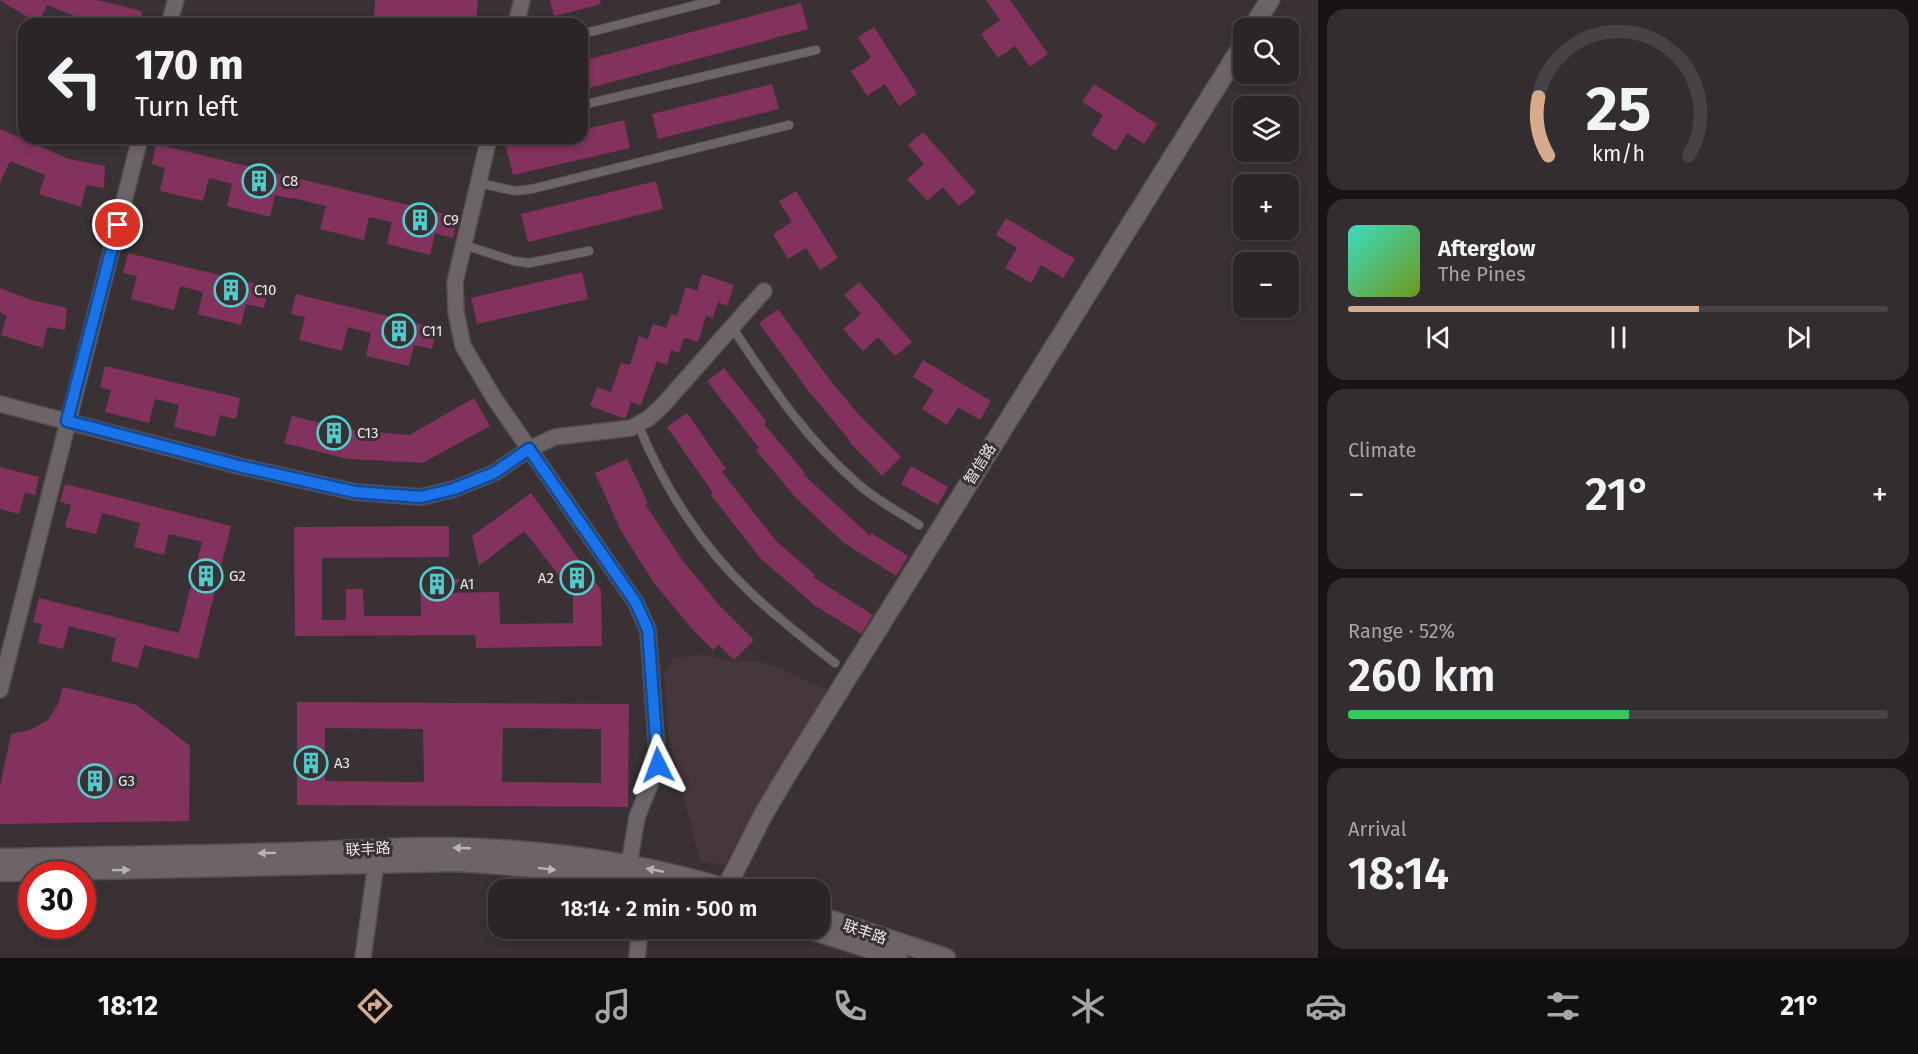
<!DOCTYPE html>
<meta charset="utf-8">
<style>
body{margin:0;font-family:"Fira Sans","Noto Sans SC",sans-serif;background:#332d2f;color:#f1f3f6;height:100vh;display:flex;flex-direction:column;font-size:22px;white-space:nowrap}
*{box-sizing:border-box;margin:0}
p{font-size:20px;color:#a6a5a7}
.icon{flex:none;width:33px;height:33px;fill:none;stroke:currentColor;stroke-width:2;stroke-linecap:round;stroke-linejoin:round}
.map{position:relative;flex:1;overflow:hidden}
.details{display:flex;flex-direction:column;gap:9px;padding:9px;background:#181415;width:600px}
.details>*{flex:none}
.banner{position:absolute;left:18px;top:18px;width:570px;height:126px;border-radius:18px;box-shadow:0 3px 9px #0003,0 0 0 2px #474244;background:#2b2527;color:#f1f3f6;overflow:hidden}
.fabs{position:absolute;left:1233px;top:18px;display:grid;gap:12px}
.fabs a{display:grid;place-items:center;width:66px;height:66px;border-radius:12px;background:#2b2527;box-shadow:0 3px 9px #0003,0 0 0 2px #474244;font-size:30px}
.speed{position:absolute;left:18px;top:861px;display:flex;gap:12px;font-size:30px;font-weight:700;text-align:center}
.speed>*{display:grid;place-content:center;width:78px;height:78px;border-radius:50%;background:#2b2527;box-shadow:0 3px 9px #0003,0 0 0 2px #474244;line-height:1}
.speed .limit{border:9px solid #d22;background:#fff;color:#111}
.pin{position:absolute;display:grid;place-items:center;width:51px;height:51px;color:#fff;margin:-26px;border:3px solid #fff;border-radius:50%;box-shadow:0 2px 6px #0007}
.me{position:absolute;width:66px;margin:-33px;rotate:357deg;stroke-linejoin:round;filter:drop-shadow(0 0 4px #0008)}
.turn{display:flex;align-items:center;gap:21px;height:126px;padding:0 18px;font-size:27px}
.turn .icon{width:78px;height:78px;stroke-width:2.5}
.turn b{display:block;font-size:42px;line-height:51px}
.big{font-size:45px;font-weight:600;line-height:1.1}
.details .widget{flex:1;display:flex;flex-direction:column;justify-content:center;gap:9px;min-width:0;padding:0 21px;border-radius:18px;background:#332d2f}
.details .dial{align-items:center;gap:0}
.dial svg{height:156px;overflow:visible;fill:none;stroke:#474244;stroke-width:7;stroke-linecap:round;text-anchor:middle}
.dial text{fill:#f1f3f6;stroke:none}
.song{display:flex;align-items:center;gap:18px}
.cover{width:72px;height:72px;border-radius:9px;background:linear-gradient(135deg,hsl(170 70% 55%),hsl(80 70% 35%))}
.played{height:6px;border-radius:3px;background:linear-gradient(90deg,#d6ab8b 65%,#474244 65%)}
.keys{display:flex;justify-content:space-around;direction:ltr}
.heat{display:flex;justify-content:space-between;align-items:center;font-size:33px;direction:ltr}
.charge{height:9px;border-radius:4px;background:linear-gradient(90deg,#34c759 52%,#474244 0)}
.trip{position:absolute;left:488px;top:879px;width:342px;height:60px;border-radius:18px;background:#2b2527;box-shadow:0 3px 9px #0003,0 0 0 2px #474244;font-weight:600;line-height:60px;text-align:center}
.dock{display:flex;height:96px;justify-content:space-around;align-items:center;background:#110f10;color:#a6a5a7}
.dock .icon{width:42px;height:42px}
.dock .active{color:#d6ab8b}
.dock b{font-size:27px;color:#f1f3f6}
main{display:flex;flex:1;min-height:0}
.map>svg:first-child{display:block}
.built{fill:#46373e}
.building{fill:#82325c;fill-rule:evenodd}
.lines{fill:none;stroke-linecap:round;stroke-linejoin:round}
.lane-casing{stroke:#554f52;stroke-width:10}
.street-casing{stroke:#554f52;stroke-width:18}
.secondary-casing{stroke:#554f52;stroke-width:21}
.lane{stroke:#6d6468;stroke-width:8}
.street{stroke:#6d6468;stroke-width:15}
.secondary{stroke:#6d6468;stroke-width:18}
.oneway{fill:#bab3b6}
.route-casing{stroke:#114b97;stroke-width:15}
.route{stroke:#1a73e8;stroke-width:10}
.labels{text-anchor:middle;stroke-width:6;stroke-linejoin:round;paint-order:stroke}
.poi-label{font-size:15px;fill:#ede7ea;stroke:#393134;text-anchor:start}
.street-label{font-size:15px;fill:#ede7ea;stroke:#393134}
</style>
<main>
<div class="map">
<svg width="1318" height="958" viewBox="0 0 1318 958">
<rect width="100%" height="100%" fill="#393134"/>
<path class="built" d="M702 655 733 661H759L790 673 830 691 741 834 725 865 700 861 669 739 664 673 673 658Z"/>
<g class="building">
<path d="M0 0H97L142 11 141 24H80L82 19 47 5 38 24Z"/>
<path d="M375 0H478L476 21 374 16Z"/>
<path d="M550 0H600L601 4 554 16Z"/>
<path d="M986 0H1010L1048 54 1030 67 1015 46 998 58 981 34 1000 20Z"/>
<path d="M801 3 808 29 582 90V61Z"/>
<path d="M874 27 917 94 899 106 885 84 867 96 851 71 871 58 858 37Z"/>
<path d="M772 84 779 109 658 139 652 114Z"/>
<path d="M1094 84 1157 124 1144 144 1127 133 1116 151 1091 135 1103 115 1082 102Z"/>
<path d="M624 120 630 148 513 175 506 147 546 138H582V130Z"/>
<path d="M0 129 69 159 105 166 104 188 86 185 81 207 39 194 45 175 10 161 0 183Z"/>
<path d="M923 132 976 192 959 206 943 187 927 201 907 179 924 164 908 145Z"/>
<path d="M156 144 458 217 453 238 435 233 430 255 387 244 392 222 369 217 364 240 320 229 326 206 293 198V199L275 195 270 217 227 206 232 184 209 178 203 201 160 191 165 168 152 164Z"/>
<path d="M656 181 663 209 528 242 521 214Z"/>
<path d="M796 191 838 258 820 270 806 248 788 259 773 234 792 222 779 201Z"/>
<path d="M1006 218 1075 259 1063 278 1041 265 1031 283 1005 268 1017 248 996 235Z"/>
<path d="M128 253 269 287 264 308 246 304 241 325 198 314 203 292 180 286 174 310 131 299 137 276 123 273Z"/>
<path d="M582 272 588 299 477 324 471 298Z"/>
<path d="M702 274 734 285 727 306 718 302 713 318 706 316 698 342 684 338 679 353 671 350 667 365 657 361 641 405 631 402 625 419 590 406 597 387 611 392 621 363 630 365 639 336 648 339 653 324 666 328 671 314 677 316 686 287 697 291Z"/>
<path d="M859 282 912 342 895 356 878 337 863 351 843 329 861 314 844 295Z"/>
<path d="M0 288 31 300 67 308 65 330 47 327 43 348 1 335 7 316 0 312Z"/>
<path d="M296 294 437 328 432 349 414 345 409 366 366 356 371 333 348 327 342 351 299 340 305 317 291 314Z"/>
<path d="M778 309 830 380 859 415 901 457 882 476 849 442 850 441 807 389 759 323Z"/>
<path d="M923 360 991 401 980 420 958 407 947 425 922 409 934 390 913 377Z"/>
<path d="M105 366 240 398 236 419 220 415 215 437 174 427 179 405 155 399 149 423 105 412 111 390 100 387Z"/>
<path d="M724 368 767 422 764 424 805 473 803 474 870 536 871 533 908 556 896 576 844 543 795 497 756 450 759 448 707 381Z"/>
<path d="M474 398 490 426 423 463 348 459 284 443 292 416 352 430 409 435Z"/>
<path d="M687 413 726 469 722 472 777 542 815 575 813 577 873 615 861 634 814 605 761 559 711 495 713 493 667 427Z"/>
<path d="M627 459 648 503 645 504 683 561 719 605 754 640 734 660 719 645 713 650 692 629 654 583 621 531 595 473Z"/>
<path d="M911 466 948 487 938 505 901 484Z"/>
<path d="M0 467 39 477 35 495 25 492 19 514 0 509Z"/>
<path d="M65 484 231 526 198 659 144 645 138 668 111 661 116 638 69 626 63 649 38 643 42 624 33 622 39 598 179 633 202 542 169 534 164 555 134 547 140 523 102 513 96 534 65 527 71 505 60 502Z"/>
<path d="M531 493 601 590 602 646 476 648 475 635 295 636 294 527 449 526V557L322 558V620H346V589H363L364 616H421L420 579H462L444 593 499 592 500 624 573 623V593L524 531 479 566 472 536Z"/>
<path d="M63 687 137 705 190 746 189 821 0 824V786L11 734 30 730 48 720 58 704Z"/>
<path d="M297 702 629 704 628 807 297 805ZM325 728 423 729 424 782 325 781ZM503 728 601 729V783L502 782Z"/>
</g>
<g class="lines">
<g class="lane-casing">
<g id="lane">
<path d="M582 34 716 0"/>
<path d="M582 105 816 50"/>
<path d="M479 183 515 191 532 189 789 125"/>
<path d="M464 245 514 261 529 263 589 251"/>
<path d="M732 327C771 386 804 437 858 484 876 500 899 512 919 525"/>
<path d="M638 424C663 486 701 546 750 592 777 618 806 640 835 663"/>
</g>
</g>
<g class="street-casing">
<g id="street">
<path d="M169 24 176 0"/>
<path d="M516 24 522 0"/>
<path d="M489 138 455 282 456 312 463 346 494 398 636 603 648 630 658 765 637 817 629 865"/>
<path d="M0 404 239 466 355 492 421 497 454 489 494 473 529 449 555 437 631 428 649 418 662 406 764 291"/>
<path d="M0 690 140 138"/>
<path d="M363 958 376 863"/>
<path d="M637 958 640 928"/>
</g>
</g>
<g class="secondary-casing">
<g id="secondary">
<path d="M1252 28 1270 0"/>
<path d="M0 858C97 856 194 855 291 852 341 851 391 846 441 847 539 848 638 861 732 890"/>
<path d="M0 872 456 862C528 866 599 873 670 890"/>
<path d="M725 890 763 815 791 768 1244 43"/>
<path d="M819 916 946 958"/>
<path d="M805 928 898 958"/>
</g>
</g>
<use href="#lane" class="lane"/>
<use href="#street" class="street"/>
<use href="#secondary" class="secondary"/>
</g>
<defs><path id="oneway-solid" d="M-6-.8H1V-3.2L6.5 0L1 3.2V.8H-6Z" transform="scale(1.5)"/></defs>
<g class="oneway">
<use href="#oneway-solid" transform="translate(462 848) rotate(-178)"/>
<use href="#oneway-solid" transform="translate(267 853) rotate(179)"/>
<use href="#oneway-solid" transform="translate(547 869) rotate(7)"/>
<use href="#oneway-solid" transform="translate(121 870) rotate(-1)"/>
<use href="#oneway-solid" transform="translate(655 870) rotate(-169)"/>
</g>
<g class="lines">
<g class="route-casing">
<path id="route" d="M118 225 67 421 239 466 355 492 421 497 454 489 494 473 529 449 636 603 648 630 658 765"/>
</g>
<use href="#route" class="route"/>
</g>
<defs>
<g id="building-ring" transform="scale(1.725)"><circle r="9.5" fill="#393134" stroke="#52cdcd" stroke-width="1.5"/><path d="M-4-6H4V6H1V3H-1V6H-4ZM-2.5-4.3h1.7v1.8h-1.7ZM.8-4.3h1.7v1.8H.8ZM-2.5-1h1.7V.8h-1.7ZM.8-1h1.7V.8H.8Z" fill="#52cdcd"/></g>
</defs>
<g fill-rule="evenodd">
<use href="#building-ring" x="259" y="181"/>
<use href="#building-ring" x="420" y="220"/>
<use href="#building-ring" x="231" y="290"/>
<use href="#building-ring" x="399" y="331"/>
<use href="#building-ring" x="334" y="433"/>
<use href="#building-ring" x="206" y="576"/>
<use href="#building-ring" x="577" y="578"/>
<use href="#building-ring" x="437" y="584"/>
<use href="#building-ring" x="311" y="763"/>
<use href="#building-ring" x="95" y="781"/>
</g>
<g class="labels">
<g class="poi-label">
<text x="282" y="186">C8</text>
<text x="443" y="225">C9</text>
<text x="254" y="295">C10</text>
<text x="422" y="336">C11</text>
<text x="357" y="438">C13</text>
<text x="229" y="581">G2</text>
<text x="554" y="583" text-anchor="end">A2</text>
<text x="460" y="589">A1</text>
<text x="334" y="768">A3</text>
<text x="118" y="786">G3</text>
</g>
<g class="street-label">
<text transform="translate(980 464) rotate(-58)" y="5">智信路</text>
<text transform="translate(368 849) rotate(-3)" y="5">联丰路</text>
<text transform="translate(865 932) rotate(19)" y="5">联丰路</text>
</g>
</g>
</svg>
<div class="fabs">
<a><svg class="icon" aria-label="search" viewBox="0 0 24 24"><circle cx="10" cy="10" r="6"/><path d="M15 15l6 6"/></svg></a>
<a><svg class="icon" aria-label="layers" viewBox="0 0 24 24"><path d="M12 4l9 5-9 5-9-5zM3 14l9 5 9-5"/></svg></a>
<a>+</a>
<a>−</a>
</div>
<div class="speed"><div class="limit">30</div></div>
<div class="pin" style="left:118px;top:225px;background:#d93025"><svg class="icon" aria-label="arrive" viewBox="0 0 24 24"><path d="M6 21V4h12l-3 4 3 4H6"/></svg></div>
<svg class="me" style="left:658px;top:765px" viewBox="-20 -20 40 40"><path d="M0-17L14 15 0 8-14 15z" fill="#1a73e8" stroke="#fff" stroke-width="4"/></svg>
<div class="trip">18:14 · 2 min · 500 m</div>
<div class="banner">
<div class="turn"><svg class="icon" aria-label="left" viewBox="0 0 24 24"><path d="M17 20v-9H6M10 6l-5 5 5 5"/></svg><div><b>170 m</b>Turn left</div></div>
</div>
</div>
<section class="details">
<div class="widget dial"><svg viewBox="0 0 100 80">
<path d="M14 69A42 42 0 1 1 86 69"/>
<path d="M14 69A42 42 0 0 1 9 39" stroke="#d6ab8b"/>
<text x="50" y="56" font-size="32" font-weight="700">25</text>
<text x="50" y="72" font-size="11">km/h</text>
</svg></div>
<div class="widget">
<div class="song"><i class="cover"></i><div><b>Afterglow</b><p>The Pines</p></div></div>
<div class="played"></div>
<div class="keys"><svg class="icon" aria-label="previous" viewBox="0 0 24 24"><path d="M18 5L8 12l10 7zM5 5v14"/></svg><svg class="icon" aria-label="pause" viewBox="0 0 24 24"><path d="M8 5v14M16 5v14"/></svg><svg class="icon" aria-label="next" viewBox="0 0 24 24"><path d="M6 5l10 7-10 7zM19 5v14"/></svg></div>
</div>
<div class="widget"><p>Climate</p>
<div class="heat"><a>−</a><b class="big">21°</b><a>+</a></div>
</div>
<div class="widget"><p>Range · 52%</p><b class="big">260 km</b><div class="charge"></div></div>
<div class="widget"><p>Arrival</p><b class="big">18:14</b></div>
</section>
</main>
<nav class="dock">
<b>18:12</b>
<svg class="icon active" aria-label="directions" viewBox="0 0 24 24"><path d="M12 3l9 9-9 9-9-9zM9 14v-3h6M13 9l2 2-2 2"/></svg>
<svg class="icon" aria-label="music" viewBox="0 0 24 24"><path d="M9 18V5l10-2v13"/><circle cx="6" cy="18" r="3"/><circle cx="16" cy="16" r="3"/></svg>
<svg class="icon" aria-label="phone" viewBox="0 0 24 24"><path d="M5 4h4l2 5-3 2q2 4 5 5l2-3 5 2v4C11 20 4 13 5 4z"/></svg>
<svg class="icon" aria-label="climate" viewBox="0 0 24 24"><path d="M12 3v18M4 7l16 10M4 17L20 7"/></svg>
<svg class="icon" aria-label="car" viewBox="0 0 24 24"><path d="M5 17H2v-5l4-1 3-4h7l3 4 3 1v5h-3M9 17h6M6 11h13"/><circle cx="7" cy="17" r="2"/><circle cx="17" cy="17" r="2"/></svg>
<svg class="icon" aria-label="filters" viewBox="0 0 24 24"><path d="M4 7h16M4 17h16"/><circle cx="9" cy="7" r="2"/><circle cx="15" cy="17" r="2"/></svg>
<b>21°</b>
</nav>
